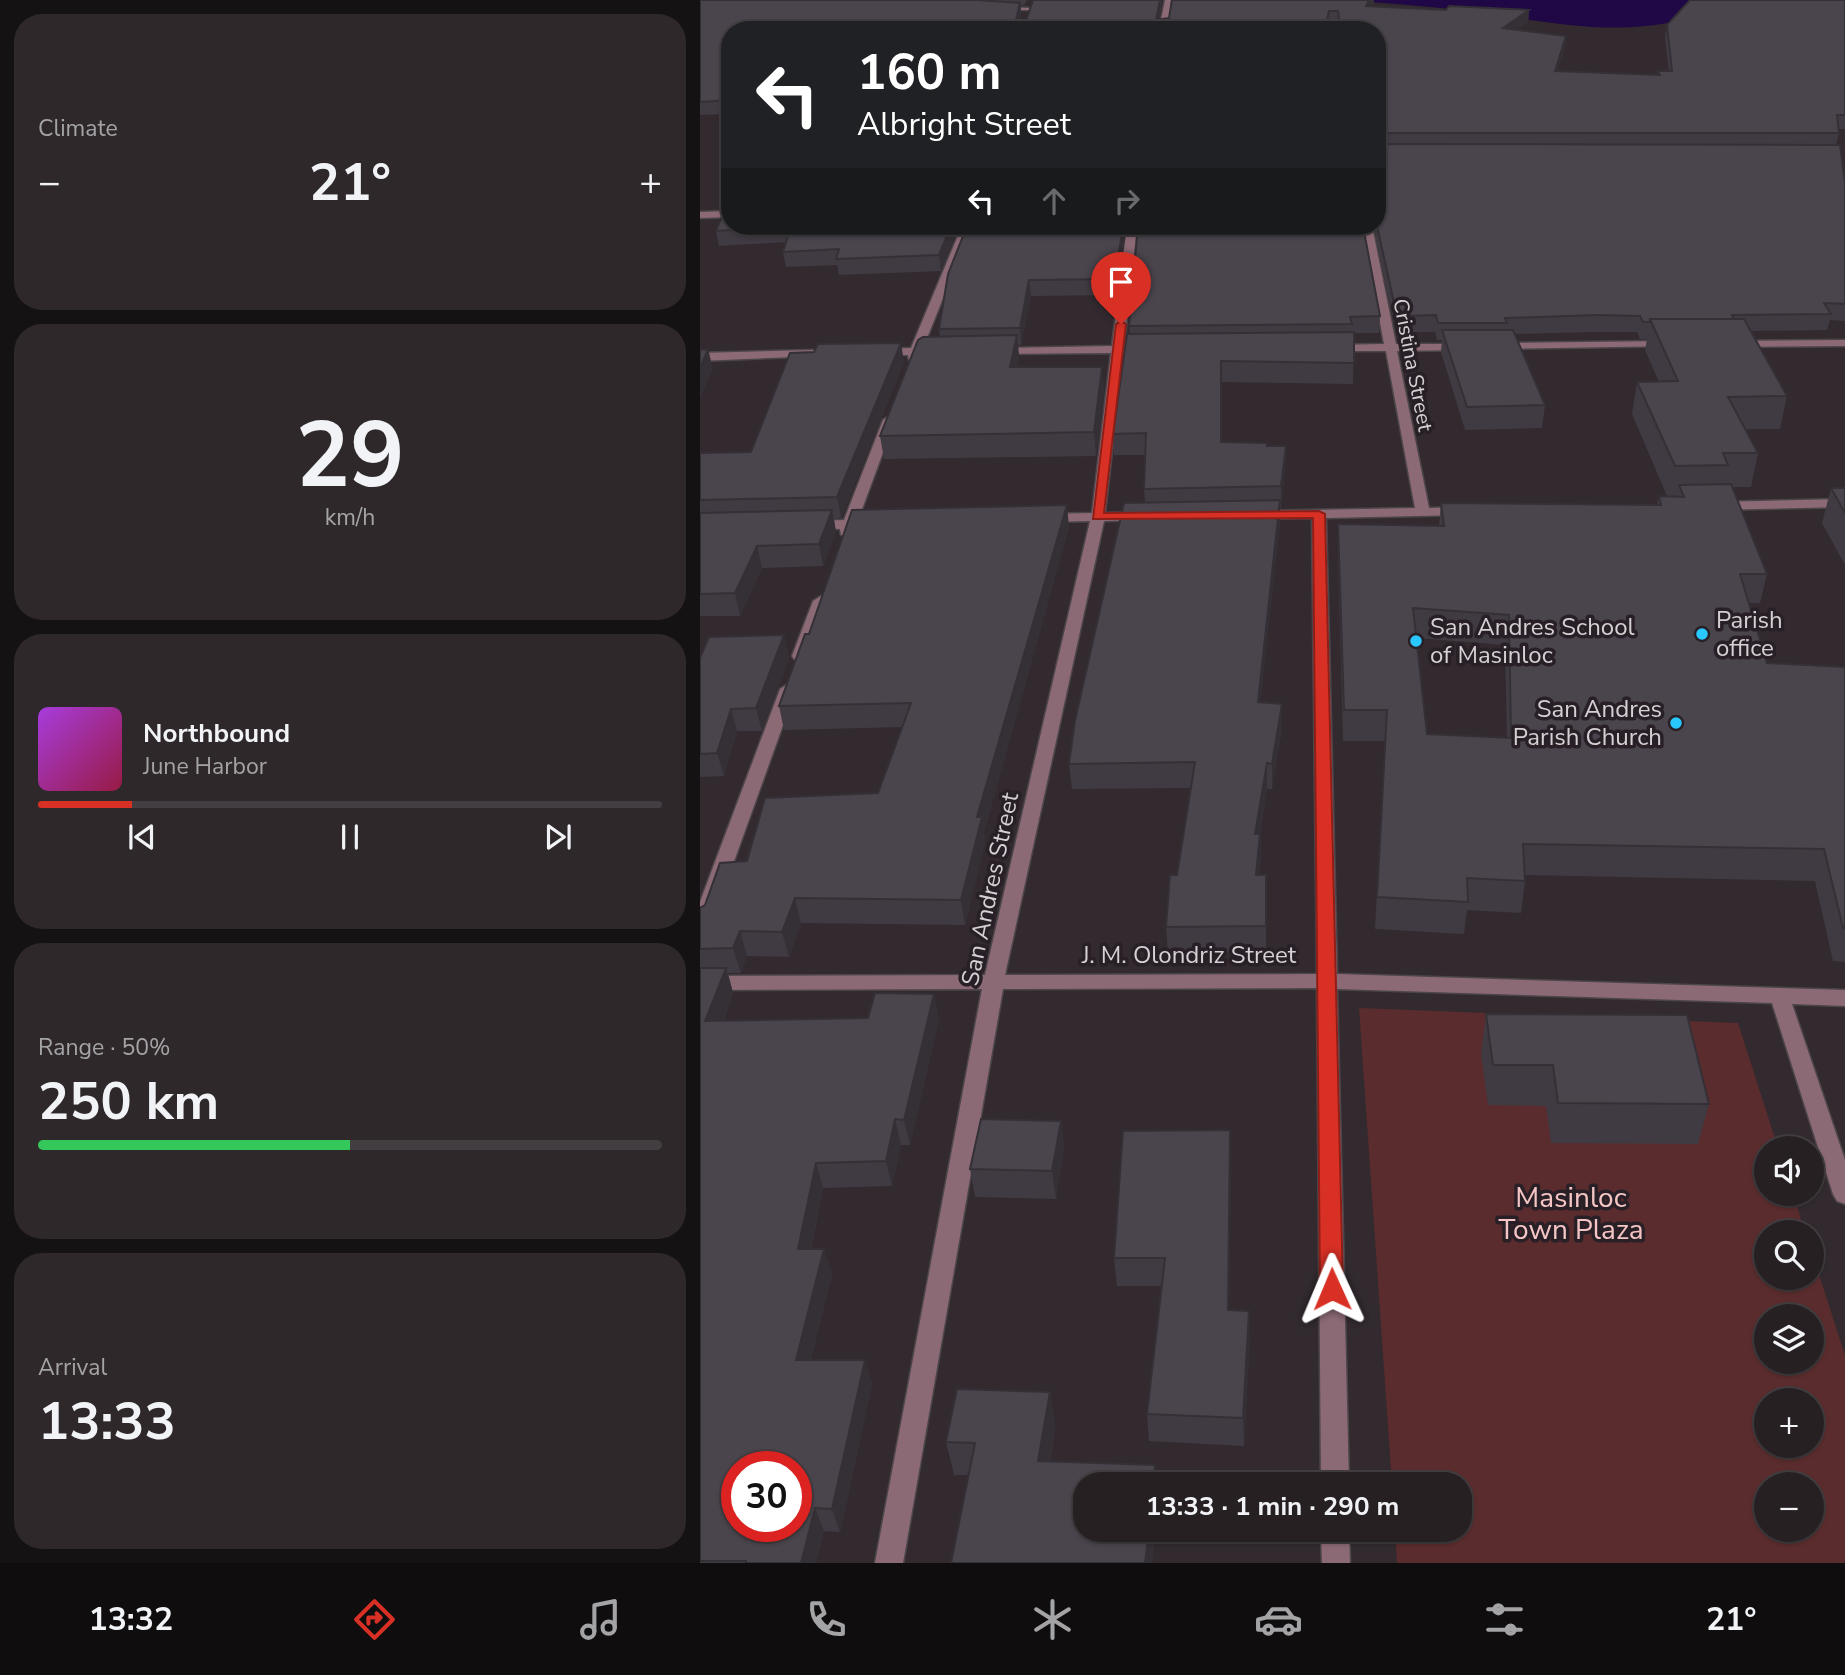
<!DOCTYPE html>
<meta charset="utf-8">
<style>
body{margin:0;font-family:"Nunito Sans",sans-serif;background:#2e282b;color:#f1f3f6;height:100vh;display:flex;flex-direction:column;font-size:26px;white-space:nowrap}
*{box-sizing:border-box;margin:0}
p{font-size:23px;color:#a4a3a6}
.icon{flex:none;width:38px;height:38px;fill:none;stroke:currentColor;stroke-width:2;stroke-linecap:round;stroke-linejoin:round}
.map{position:relative;flex:1;overflow:hidden}
.panel{display:flex;flex-direction:column;gap:14px;padding:14px;background:#151213;width:700px}
.panel>*{flex:none}
.hud{position:absolute;left:21px;top:21px;width:665px;height:214px;border-radius:28px;box-shadow:0 2px 5px #0004,0 0 0 2px #423e41;background:#202124;color:#fff;overflow:hidden}
.controls{position:absolute;left:1054px;top:1136px;display:grid;gap:14px}
.controls a{display:grid;place-items:center;width:70px;height:70px;border-radius:50%;background:#262023;box-shadow:0 2px 5px #0004,0 0 0 2px #423e41;font-size:35px}
.speed{position:absolute;left:21px;top:1451px;display:flex;gap:14px;font-size:35px;font-weight:700;text-align:center}
.speed>*{display:grid;place-content:center;width:91px;height:91px;border-radius:50%;background:#262023;box-shadow:0 2px 5px #0004,0 0 0 2px #423e41;line-height:1}
.speed .limit{border:10px solid #d22;background:#fff;color:#111}
.pin{position:absolute;display:grid;place-items:center;width:60px;height:60px;color:#fff;margin:-72px -30px;border-radius:50% 50% 50% 0;rotate:-45deg;box-shadow:0 0 7px #0007}
.pin .icon{rotate:45deg}
.me{position:absolute;width:77px;margin:-38px;rotate:359deg;stroke-linejoin:round;filter:drop-shadow(0 0 5px #0008)}
.turn{display:flex;align-items:center;gap:24px;height:147px;padding:0 21px;font-size:32px}
.turn .icon{width:91px;height:91px;stroke-width:2.5}
.turn b{display:block;font-size:49px;line-height:60px}
.lanes{display:flex;align-items:center;height:66px;padding:0 21px;background:#0003;justify-content:center;gap:35px;direction:ltr}
.lanes .off{opacity:.35}
.big{font-size:52px;font-weight:700;line-height:1.1}
.panel .tile{flex:1;display:flex;flex-direction:column;justify-content:center;gap:10px;min-width:0;padding:0 24px;border-radius:28px;background:#2e282b}
.panel .dial{align-items:center;gap:0}
.dial b{font-size:91px;line-height:1}
.song{display:flex;align-items:center;gap:21px}
.cover{width:84px;height:84px;border-radius:10px;background:linear-gradient(135deg,hsl(280 70% 55%),hsl(340 70% 35%))}
.played{height:7px;border-radius:4px;background:linear-gradient(90deg,#d93025 15%,#423e41 15%)}
.keys{display:flex;justify-content:space-around;direction:ltr}
.heat{display:flex;justify-content:space-between;align-items:center;font-size:38px;direction:ltr}
.charge{height:10px;border-radius:5px;background:linear-gradient(90deg,#34c759 50%,#423e41 0)}
.trip{position:absolute;left:373px;top:1472px;width:399px;height:70px;border-radius:28px;background:#262023;box-shadow:0 2px 5px #0004,0 0 0 2px #423e41;font-weight:700;line-height:70px;text-align:center}
.menu{display:flex;height:112px;justify-content:space-around;align-items:center;background:#0f0d0e;color:#a4a3a6}
.menu .icon{width:49px;height:49px}
.menu .selected{color:#d93025}
.menu b{font-size:32px;color:#f1f3f6}
main{display:flex;flex:1;min-height:0}
.map>svg:first-child{display:block}
.green{fill:#5a2c2d;fill-rule:evenodd}
.water{fill:#1f0845}
.lines{fill:none;stroke-linecap:round;stroke-linejoin:round}
.minor-casing{stroke:#4c4549;stroke-width:3}
.minor{fill:#8c6a75;fill-rule:evenodd}
.wall{fill:#403b42;fill-rule:evenodd}
.shaded-wall{fill:#343036}
.building{fill:#4a454d;stroke:#343036;stroke-width:2;fill-rule:evenodd}
.route{fill:#d93025;stroke:#8d1f18;stroke-width:2}
.poi-dot{fill:#29c8ff;stroke:#282026;stroke-width:2.5}
.labels{text-anchor:middle;stroke-width:7;stroke-linejoin:round;paint-order:stroke}
.far-street-label{font-size:21px;fill:#d5d0d4;stroke:#282026}
.poi-label{font-size:24px;fill:#d5d0d4;stroke:#282026;text-anchor:start}
.street-label{font-size:24px;fill:#d5d0d4;stroke:#282026}
.near-park-label{font-size:28px;fill:#f4c5c4;stroke:#282026}
</style>
<main>
<section class="panel">
<div class="tile"><p>Climate</p>
<div class="heat"><a>−</a><b class="big">21°</b><a>+</a></div>
</div>
<div class="tile dial"><b>29</b><p>km/h</p></div>
<div class="tile">
<div class="song"><i class="cover"></i><div><b>Northbound</b><p>June Harbor</p></div></div>
<div class="played"></div>
<div class="keys"><svg class="icon" aria-label="previous" viewBox="0 0 24 24"><path d="M18 5L8 12l10 7zM5 5v14"/></svg><svg class="icon" aria-label="pause" viewBox="0 0 24 24"><path d="M8 5v14M16 5v14"/></svg><svg class="icon" aria-label="next" viewBox="0 0 24 24"><path d="M6 5l10 7-10 7zM19 5v14"/></svg></div>
</div>
<div class="tile"><p>Range · 50%</p><b class="big">250 km</b><div class="charge"></div></div>
<div class="tile"><p>Arrival</p><b class="big">13:33</b></div>
</section>
<div class="map">
<svg width="1145" height="1563" viewBox="0 0 1145 1563">
<rect width="100%" height="100%" fill="#322a2f"/>
<path class="green" d="M659 1008 1038 1023 1078 1148H1066V1194H1093L1105 1232H1066V1278H1111V1250L1145 1355V1563H697L695 1530H760V1484H692ZM1066 1316H1111V1362H1066ZM1066 1400H1111V1446H1066ZM1066 1484H1111V1530H1066Z"/>
<path class="water" d="M649 0H990L977 21C910 36 849 22 783 13 739 7 693 4 649 0Z"/>
<g class="lines">
<g class="minor-casing">
<g id="minor">
<path d="M465 0H471L467 30H459Z"/>
<path d="M297 7 329 8 333 10H295Z"/>
<path d="M30 211V217L0 218V212Z"/>
<path d="M262 226H272L223 348H235L241 351 235 354 220 355 213 362 209 360 208 355H175V351L179 349 211 348Z"/>
<path d="M427 226H437L424 346 434 349 423 353 405 513 445 512 452 516 445 520 404 521 305 975 617 974 612 518 557 519 550 515 557 511 715 508 686 351H631L625 348 631 345 684 344 662 226H672L696 344H764L770 347 764 350 697 351 729 508 764 507 771 511 764 515 626 518 637 974 1145 990V1006L1092 1004 1145 1160V1204L1137 1201 1133 1194 1072 1003 637 989 649 1484H621L617 988 303 989 203 1563H175L282 989 0 990V976L285 975 390 521 344 522 337 518 344 514 392 513 411 353 295 354 289 351 295 348 412 346Z"/>
<path d="M1145 340V346L1037 347 1031 344 1037 341Z"/>
<path d="M970 341 976 344 974 346 799 349 793 346 799 343Z"/>
<path d="M113 350 119 354 117 356 0 361V353Z"/>
<path d="M189 416 195 420 158 520 174 521V527L154 528 151 535H141L140 529 108 528 106 525 113 521 144 520 183 420Z"/>
<path d="M1145 499V507L1016 510 1009 506 1016 502Z"/>
<path d="M121 596 129 601 108 656 100 661 94 659 92 656 113 601Z"/>
<path d="M88 684 96 689 10 928 7 933 0 935V902L80 689Z"/>
<path d="M621 1530H649L650 1563H622Z"/>
</g>
</g>
<use href="#minor" class="minor"/>
</g>
<g class="wall">
<path d="M0 0H327L324 5H321V14L320 20 326 21 462 0 459 19 674 3 672 6 746 10H829L828 22 817 29 866 36 865 48 857 71 957 75 958 71H969L965 37 967 25 1145 0V129H1138L1139 133 1136 145 1145 183V321L1130 320 1127 330 1051 331 1087 396 1080 429H1046L1058 453 1051 487H1032L1067 574 1060 603H1049L1067 663 1145 667V962L1133 961 1115 881 825 875V881L821 913 767 910 764 934 675 929 685 741H643L638 553V524L739 526 741 503 957 505 959 496H967L932 414 937 382H959L945 350 947 339H940L937 332H896L815 334 845 405 842 428 765 430 741 352 742 340H737L735 332H696L673 226H677V30H30V114L0 115ZM717 638 805 645 807 738 727 734Z"/>
<path d="M30 226H259L241 271 139 275 137 265 86 267 83 252 86 242 19 246 16 231Z"/>
<path d="M267 226H427L416 295 331 296 321 345H318L319 357 317 367 404 390 396 456 184 459 180 436 240 336 239 329Z"/>
<path d="M680 316 679 333H654L653 384 521 382V442L567 446H586L585 468 581 508H580V522L560 702 582 704V728L572 789H567L560 834 561 859 559 875H566V952L468 953 466 927 477 875 491 788 372 789 369 764 445 502 444 489 445 455H414L413 434 430 334 429 326Z"/>
<path d="M204 362 141 518 134 519 136 532 123 566 62 568 40 616H0V453L51 452Z"/>
<path d="M1131 488H1145V565L1122 523Z"/>
<path d="M369 527 284 832 285 842 265 925 101 923 89 957 47 956 41 973H28L33 993 23 1021 168 1018 234 994 239 1019 210 1145H201L192 1186 123 1188 111 1249H124L132 1274 111 1360H165L172 1384 140 1532 124 1531 116 1563H0V908L5 905 47 861 178 793 202 727 84 730 79 706 109 634Z"/>
<path d="M84 635 89 658 62 731H37L24 776 0 777V658Z"/>
<path d="M786 1014 1009 1104 998 1144 851 1143 846 1106 788 1105 781 1054Z"/>
<path d="M361 1121 364 1149 356 1199 275 1197 270 1169Z"/>
<path d="M530 1130 531 1158 529 1310 550 1338 544 1446 449 1441 447 1414 461 1286H417L414 1258Z"/>
<path d="M350 1392 355 1426 350 1461 455 1465 457 1484H385V1530H455L452 1563 269 1475H254L246 1442Z"/>
</g>
<g class="shaded-wall">
<path d="M460 0H462L457 30 456 20Z"/>
<path d="M669 0H674V3L666 17V6Z"/>
<path d="M320 3 321 14 317 30 316 20Z"/>
<path d="M829 10 828 22 802 40 803 28Z"/>
<path d="M866 36 865 48 853 83 855 71Z"/>
<path d="M251 226H259L241 271 239 255Z"/>
<path d="M423 226H427L416 295 415 279Z"/>
<path d="M329 280 331 296 321 345 320 328Z"/>
<path d="M317 335 319 357 313 389 310 367Z"/>
<path d="M201 343 204 362 141 518 137 497Z"/>
<path d="M8 349 13 369 0 399V368Z"/>
<path d="M402 367 404 390 396 456 394 432Z"/>
<path d="M586 446 585 468 581 508V486Z"/>
<path d="M580 500V522L558 727V702Z"/>
<path d="M367 505 369 527 284 832 285 842 265 925 261 900 277 817Z"/>
<path d="M132 510 136 532 123 566 119 544Z"/>
<path d="M57 546 62 568 40 616 35 593Z"/>
<path d="M84 635 89 658 62 731 56 708Z"/>
<path d="M582 704V728L572 789V764Z"/>
<path d="M31 709 37 731 24 776 17 753Z"/>
<path d="M567 763V789L556 859 555 834Z"/>
<path d="M560 834 561 859 556 900V875Z"/>
<path d="M0 881 2 889 0 895Z"/>
<path d="M95 898 101 923 89 957 82 932Z"/>
<path d="M40 931 47 956 41 973 33 948Z"/>
<path d="M26 968 33 993 13 1046 5 1021Z"/>
<path d="M234 994 239 1019 210 1145 204 1120Z"/>
<path d="M195 1119 201 1145 192 1186 186 1161Z"/>
<path d="M361 1121 364 1149 356 1199 352 1171Z"/>
<path d="M530 1130 531 1158 529 1338 528 1310Z"/>
<path d="M116 1163 123 1188 105 1274 98 1249Z"/>
<path d="M124 1249 132 1274 105 1385 96 1360Z"/>
<path d="M549 1311 550 1338 544 1446 543 1418Z"/>
<path d="M165 1360 172 1384 140 1532 132 1509Z"/>
<path d="M350 1392 355 1426 344 1494 338 1461Z"/>
<path d="M455 1465 457 1484H453Z"/>
<path d="M115 1508 124 1531 116 1563H101Z"/>
<path d="M449 1530H455L452 1563H445Z"/>
</g>
<g class="building">
<path d="M0 0H276L320 3 316 20 326 21 333 0H460L456 20 469 18 472 0H669L666 6 746 10 749 6 829 10 803 28 866 36 855 71 960 75 958 71H972L967 25 990 0H1145V115H1137L1139 133H678L677 135V30H30V100L0 102ZM629 11H638L639 20H627Z"/>
<path d="M677 144 1140 145 1145 183V304L1124 303 1131 314 1032 315 1034 319H950V322H943L940 316 899 315 805 318 807 323H738L736 315 697 316 677 226Z"/>
<path d="M30 197V226H251L239 255 136 259 139 249 83 252 91 226 16 231Z"/>
<path d="M267 226H423L415 279 329 280 320 328 239 329 248 274Z"/>
<path d="M438 226H663L680 316 650 317 652 324 429 326Z"/>
<path d="M950 319H1044L1087 396 1028 397 1058 453H1023L1028 465 975 466 937 382 978 381Z"/>
<path d="M742 330H813L845 405 767 407Z"/>
<path d="M654 332V363L521 361V442L567 443V446H586L581 486 444 489 446 433 413 434 427 334Z"/>
<path d="M317 335 310 367H402L394 432 180 436 218 340 223 337Z"/>
<path d="M201 343 137 497 0 500V453L51 452 90 353 114 352 118 344Z"/>
<path d="M8 349 0 368V350Z"/>
<path d="M1031 484 1067 574H1040L1067 663 1145 667V928H1143L1124 849 823 844 825 881 767 878 768 902 677 897 687 710H644L638 524 744 526 741 503 961 505 959 496 984 497 979 485ZM713 608 809 615 811 738 727 734Z"/>
<path d="M1131 488H1145V513Z"/>
<path d="M580 500 558 702 582 704 572 764 567 763 555 834H560L556 875H566V926L466 927 470 875H477L495 762 369 764 375 721 424 503Z"/>
<path d="M367 505 277 817H282L261 900 95 898 82 932 40 931 33 948 0 949V908L5 905 20 863 47 861 65 798 178 793 211 703 79 706 105 634H109L152 510Z"/>
<path d="M132 510 119 544 57 546 35 593 0 594V513Z"/>
<path d="M84 635 56 708 31 709 17 753 0 754V658L9 637Z"/>
<path d="M0 968H26L5 1021 168 1018 175 993 234 994 204 1120 195 1119 186 1161 116 1163 98 1249H124L96 1360H165L132 1509 115 1508 101 1563H46V1561H0ZM37 1466H96V1526H37Z"/>
<path d="M786 1014 987 1015 1009 1104 858 1103 853 1065H793Z"/>
<path d="M281 1119 361 1121 352 1171 270 1169Z"/>
<path d="M530 1130 528 1310 549 1311 543 1418 447 1414 465 1258H414L423 1131Z"/>
<path d="M257 1389 350 1392 338 1461 455 1465 453 1484H385V1530H449L445 1563H251L275 1443 246 1442Z"/>
</g>
<path class="route" d="M421 321 426 324 404 513 619 511 625 514 643 1289 639 1295 632 1298 624 1295 620 1289 613 518 393 519 416 324Z"/>
<g class="poi-dot">
<circle cx="1002" cy="634" r="7"/>
<circle cx="716" cy="641" r="7"/>
<circle cx="976" cy="723" r="7"/>
</g>
<g class="labels">
<g class="far-street-label">
<text transform="translate(713 365) rotate(79)" y="7">Cristina Street</text>
</g>
<g class="poi-label">
<text x="1016" y="628">Parish<tspan x="1016" dy="28">office</tspan></text>
<text x="730" y="635">San Andres School<tspan x="730" dy="28">of Masinloc</tspan></text>
<text x="962" y="717" text-anchor="end">San Andres<tspan x="962" dy="28">Parish Church</tspan></text>
</g>
<g class="street-label">
<text transform="translate(290 889) rotate(-78)" y="8">San Andres Street</text>
<text x="489" y="963">J. M. Olondriz Street</text>
</g>
<g class="near-park-label">
<text x="871" y="1207">Masinloc<tspan x="871" dy="32">Town Plaza</tspan></text>
</g>
</g>
</svg>
<div class="controls">
<a><svg class="icon" aria-label="sound" viewBox="0 0 24 24"><path d="M4 9h4l5-4v14l-5-4H4zM17 9q2 3 0 6"/></svg></a>
<a><svg class="icon" aria-label="search" viewBox="0 0 24 24"><circle cx="10" cy="10" r="6"/><path d="M15 15l6 6"/></svg></a>
<a><svg class="icon" aria-label="layers" viewBox="0 0 24 24"><path d="M12 4l9 5-9 5-9-5zM3 14l9 5 9-5"/></svg></a>
<a>+</a>
<a>−</a>
</div>
<div class="speed"><div class="limit">30</div></div>
<div class="pin" style="left:421px;top:324px;background:#d93025"><svg class="icon" aria-label="arrive" viewBox="0 0 24 24"><path d="M6 21V4h12l-3 4 3 4H6"/></svg></div>
<svg class="me" style="left:632px;top:1289px" viewBox="-20 -20 40 40"><path d="M0-17L14 15 0 8-14 15z" fill="#d93025" stroke="#fff" stroke-width="4"/></svg>
<div class="trip">13:33 · 1 min · 290 m</div>
<div class="hud">
<div class="turn"><svg class="icon" aria-label="left" viewBox="0 0 24 24"><path d="M17 20v-9H6M10 6l-5 5 5 5"/></svg><div><b>160 m</b>Albright Street</div></div>
<div class="lanes"><svg class="icon" aria-label="left" viewBox="0 0 24 24"><path d="M17 20v-9H6M10 6l-5 5 5 5"/></svg><svg class="icon off" aria-label="ahead" viewBox="0 0 24 24"><path d="M12 20V5M6 11l6-6 6 6"/></svg><svg class="icon off" aria-label="right" viewBox="0 0 24 24"><path d="M7 20v-9h11M14 6l5 5-5 5"/></svg></div>
</div>
</div>
</main>
<nav class="menu">
<b>13:32</b>
<svg class="icon selected" aria-label="directions" viewBox="0 0 24 24"><path d="M12 3l9 9-9 9-9-9zM9 14v-3h6M13 9l2 2-2 2"/></svg>
<svg class="icon" aria-label="music" viewBox="0 0 24 24"><path d="M9 18V5l10-2v13"/><circle cx="6" cy="18" r="3"/><circle cx="16" cy="16" r="3"/></svg>
<svg class="icon" aria-label="phone" viewBox="0 0 24 24"><path d="M5 4h4l2 5-3 2q2 4 5 5l2-3 5 2v4C11 20 4 13 5 4z"/></svg>
<svg class="icon" aria-label="climate" viewBox="0 0 24 24"><path d="M12 3v18M4 7l16 10M4 17L20 7"/></svg>
<svg class="icon" aria-label="car" viewBox="0 0 24 24"><path d="M5 17H2v-5l4-1 3-4h7l3 4 3 1v5h-3M9 17h6M6 11h13"/><circle cx="7" cy="17" r="2"/><circle cx="17" cy="17" r="2"/></svg>
<svg class="icon" aria-label="filters" viewBox="0 0 24 24"><path d="M4 7h16M4 17h16"/><circle cx="9" cy="7" r="2"/><circle cx="15" cy="17" r="2"/></svg>
<b>21°</b>
</nav>
